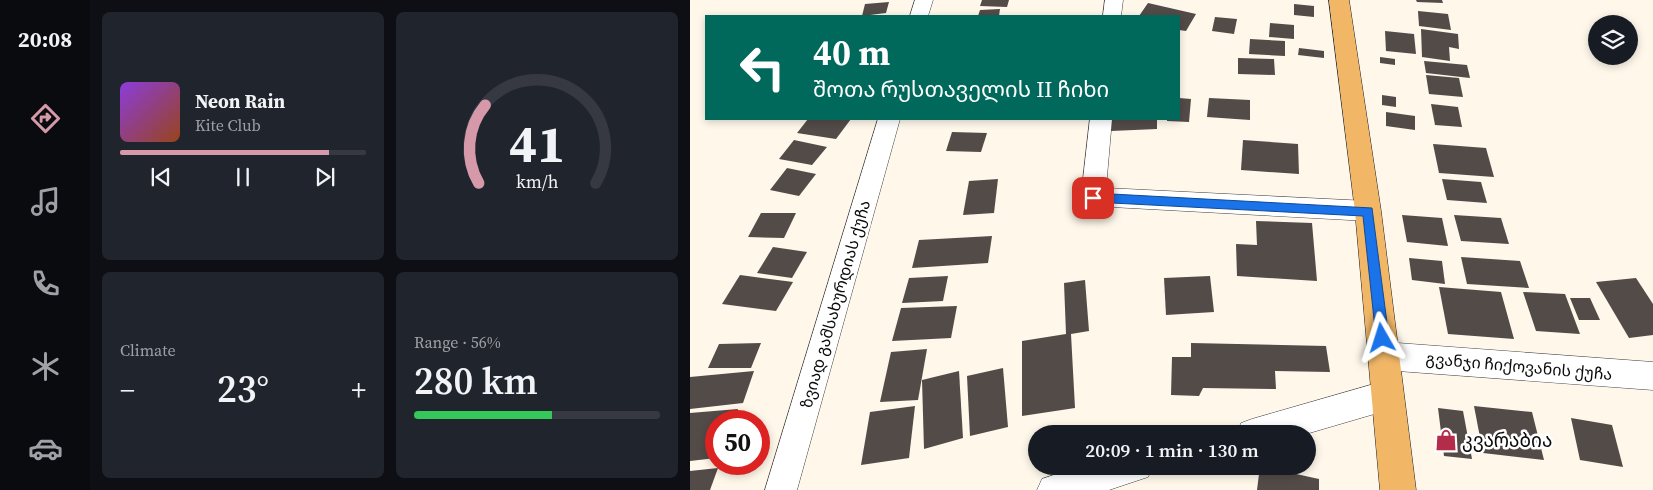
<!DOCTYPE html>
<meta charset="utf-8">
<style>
body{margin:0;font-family:"Source Serif 4","Noto Sans Georgian",serif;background:#20242c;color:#f1f3f6;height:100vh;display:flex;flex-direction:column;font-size:19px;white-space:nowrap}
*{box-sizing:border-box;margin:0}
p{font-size:16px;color:#9ea1a6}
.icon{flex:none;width:28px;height:28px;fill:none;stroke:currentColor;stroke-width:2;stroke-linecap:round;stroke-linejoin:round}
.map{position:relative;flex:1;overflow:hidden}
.side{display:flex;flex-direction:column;gap:12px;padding:12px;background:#0d0f14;width:600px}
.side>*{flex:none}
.top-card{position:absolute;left:15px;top:15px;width:475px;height:105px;border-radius:0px;box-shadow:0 2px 8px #0003;background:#00695c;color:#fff;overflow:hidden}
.controls{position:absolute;left:898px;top:15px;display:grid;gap:10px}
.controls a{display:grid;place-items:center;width:50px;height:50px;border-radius:50%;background:#171b24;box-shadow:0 2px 8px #0003;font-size:25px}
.speed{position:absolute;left:15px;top:410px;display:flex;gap:10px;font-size:25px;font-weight:700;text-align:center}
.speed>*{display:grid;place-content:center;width:65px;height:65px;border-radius:50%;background:#171b24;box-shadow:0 2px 8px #0003;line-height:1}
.speed .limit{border:8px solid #d22;background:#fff;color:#111}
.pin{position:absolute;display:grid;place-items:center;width:42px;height:42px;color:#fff;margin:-21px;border-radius:10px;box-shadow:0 2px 8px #0006}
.me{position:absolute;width:55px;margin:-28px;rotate:354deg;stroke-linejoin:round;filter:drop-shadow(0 0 4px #0008)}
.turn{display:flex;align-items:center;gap:18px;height:105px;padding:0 25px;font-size:22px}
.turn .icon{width:65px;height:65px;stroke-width:2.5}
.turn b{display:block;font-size:35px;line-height:42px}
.big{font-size:38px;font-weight:600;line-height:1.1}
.side .widget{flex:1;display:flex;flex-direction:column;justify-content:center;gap:8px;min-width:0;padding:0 18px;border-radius:8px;background:#20242c}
.side .dial{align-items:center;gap:0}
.dial svg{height:130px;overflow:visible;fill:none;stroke:#363941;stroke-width:7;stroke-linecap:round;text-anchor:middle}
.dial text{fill:#f1f3f6;stroke:none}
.song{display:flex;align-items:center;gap:15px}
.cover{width:60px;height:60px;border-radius:8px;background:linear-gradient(135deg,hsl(270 70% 55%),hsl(20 70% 35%))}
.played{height:5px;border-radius:2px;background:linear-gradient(90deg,#d599a9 85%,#363941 85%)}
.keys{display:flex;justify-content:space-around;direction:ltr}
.heat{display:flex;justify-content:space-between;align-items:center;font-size:28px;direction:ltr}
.charge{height:8px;border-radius:4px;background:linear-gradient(90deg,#34c759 56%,#363941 0)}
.side .tiles{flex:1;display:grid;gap:12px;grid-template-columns:repeat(2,1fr)}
.trip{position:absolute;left:338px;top:425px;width:288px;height:50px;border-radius:25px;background:#171b24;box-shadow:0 2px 8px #0003;font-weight:600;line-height:50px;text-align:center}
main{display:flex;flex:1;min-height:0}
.tab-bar{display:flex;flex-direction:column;width:90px;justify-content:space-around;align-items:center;background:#090b0e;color:#9ea1a6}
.tab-bar .icon{width:35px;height:35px}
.tab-bar .on{color:#d599a9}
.tab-bar b{font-size:22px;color:#f1f3f6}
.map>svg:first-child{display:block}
.building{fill:#534b48}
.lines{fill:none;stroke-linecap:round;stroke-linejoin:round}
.minor-casing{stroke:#3e3e3e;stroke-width:1}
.major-casing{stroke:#1c1c1c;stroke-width:1}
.minor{fill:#fff;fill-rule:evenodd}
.major{fill:#f1b767;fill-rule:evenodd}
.route{fill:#1a73e8;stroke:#114b97}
.labels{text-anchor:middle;stroke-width:5;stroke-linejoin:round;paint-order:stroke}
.street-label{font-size:16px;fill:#0b0b0b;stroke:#fff}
.near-poi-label{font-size:19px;fill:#0b0b0b;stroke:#fff;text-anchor:start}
</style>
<main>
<nav class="tab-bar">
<b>20:08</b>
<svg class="icon on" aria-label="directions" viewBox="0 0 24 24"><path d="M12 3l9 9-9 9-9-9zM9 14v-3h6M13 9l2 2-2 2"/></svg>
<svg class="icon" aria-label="music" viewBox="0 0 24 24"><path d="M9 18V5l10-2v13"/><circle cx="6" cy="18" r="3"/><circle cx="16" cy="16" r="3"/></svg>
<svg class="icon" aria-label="phone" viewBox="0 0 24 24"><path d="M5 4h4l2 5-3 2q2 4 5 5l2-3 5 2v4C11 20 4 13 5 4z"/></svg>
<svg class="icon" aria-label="climate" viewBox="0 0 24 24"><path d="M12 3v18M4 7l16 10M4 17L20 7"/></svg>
<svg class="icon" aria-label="car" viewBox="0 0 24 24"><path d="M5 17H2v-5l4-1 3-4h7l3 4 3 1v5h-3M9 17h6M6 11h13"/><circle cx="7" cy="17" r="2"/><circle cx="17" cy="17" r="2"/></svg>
</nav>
<section class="side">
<div class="tiles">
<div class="widget">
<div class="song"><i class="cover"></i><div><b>Neon Rain</b><p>Kite Club</p></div></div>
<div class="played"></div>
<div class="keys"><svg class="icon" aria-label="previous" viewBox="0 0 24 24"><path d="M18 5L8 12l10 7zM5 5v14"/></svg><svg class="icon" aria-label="pause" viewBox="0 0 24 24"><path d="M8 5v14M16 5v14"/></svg><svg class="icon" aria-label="next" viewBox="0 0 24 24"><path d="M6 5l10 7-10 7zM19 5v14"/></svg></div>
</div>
<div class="widget dial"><svg viewBox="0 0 100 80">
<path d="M14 69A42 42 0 1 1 86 69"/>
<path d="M14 69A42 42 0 0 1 18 21" stroke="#d599a9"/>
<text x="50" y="56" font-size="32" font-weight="700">41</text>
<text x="50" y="72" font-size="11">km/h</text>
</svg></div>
<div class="widget"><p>Climate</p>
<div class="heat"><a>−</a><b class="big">23°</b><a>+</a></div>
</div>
<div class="widget"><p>Range · 56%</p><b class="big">280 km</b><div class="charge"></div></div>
</div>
</section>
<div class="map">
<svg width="963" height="490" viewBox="0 0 963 490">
<rect width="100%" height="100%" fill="#fef7ea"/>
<g class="building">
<path d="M292 0H319L317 7 290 6Z"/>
<path d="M726 0H752L753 3 727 2Z"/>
<path d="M199 2 196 13 172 16 175 4Z"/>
<path d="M458 3 506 14 496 31 489 30V16H449Z"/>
<path d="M604 4 624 6V17L604 15Z"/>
<path d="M310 9 309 16H288L290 10Z"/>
<path d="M728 11 758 14 761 30 729 26Z"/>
<path d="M525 17 547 19 544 34 522 31Z"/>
<path d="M580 23 604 25V39L579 37Z"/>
<path d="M731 29 768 34 769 49 759 47 760 61 732 57Z"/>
<path d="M695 31 724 34 726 54 696 51Z"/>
<path d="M560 39 595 41V56L559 54Z"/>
<path d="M609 48 634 51V58L608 55Z"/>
<path d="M690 57 705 59V65L690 63Z"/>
<path d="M548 58 584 59 585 75 548 74Z"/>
<path d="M734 61 777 65 780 78 736 73Z"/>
<path d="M736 75 769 78 773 97 739 94Z"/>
<path d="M692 95 706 97V107L692 105Z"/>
<path d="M489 98 501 99 499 122 477 121V119H489Z"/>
<path d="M519 98 560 100V120L517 117Z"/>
<path d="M741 104 768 107 772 127 745 125Z"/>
<path d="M696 112 725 116V130L696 126Z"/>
<path d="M118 119H161L146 139 107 133Z"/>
<path d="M421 119H467V129L421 131Z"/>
<path d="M262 132 297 133 291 152 256 151Z"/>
<path d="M104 140 137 147 122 165 89 159Z"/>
<path d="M553 140 608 144 609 174 551 170Z"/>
<path d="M743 144 796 148 804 177 749 173Z"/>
<path d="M97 168 126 174 109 196 80 190Z"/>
<path d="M308 179 304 213 273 215 279 181Z"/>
<path d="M752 179 791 182 797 203 757 200Z"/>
<path d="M71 213H106L94 238 58 237Z"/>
<path d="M712 215 752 218 758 246 717 242Z"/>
<path d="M764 215 811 218 819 244 771 241Z"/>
<path d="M566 221 622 223 627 281 547 276 546 244 567 245Z"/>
<path d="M302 236 298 263 222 268 229 240Z"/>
<path d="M83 247 117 252 102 278 67 273Z"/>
<path d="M771 257 830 261 839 288 777 284Z"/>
<path d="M719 258 752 261 755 284 722 280Z"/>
<path d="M50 275 103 282 86 311 32 304Z"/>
<path d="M258 276 253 301 212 303 219 278Z"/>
<path d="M520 276 524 312 476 315 474 278Z"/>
<path d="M946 278 963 304V335L939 338 906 282Z"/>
<path d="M395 280 399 331 381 334 385 408 332 416V341L376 334 374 283Z"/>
<path d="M749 287 811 292 824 339 758 334Z"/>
<path d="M833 292 875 294 890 334 846 331Z"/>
<path d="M880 298H900L910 320H889Z"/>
<path d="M267 306 261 338 202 341 211 308Z"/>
<path d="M71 343 61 368H18L29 344Z"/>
<path d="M501 343 636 346 640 372 585 371 586 389 513 388 509 396 481 395 482 357H501Z"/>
<path d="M237 349 228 400 190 402 201 352Z"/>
<path d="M313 368 318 427 280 436 277 376Z"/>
<path d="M64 371 53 403 0 409V377Z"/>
<path d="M269 371 273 438 234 449 232 380Z"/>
<path d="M225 406 219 458 171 465 180 412Z"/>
<path d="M784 406 842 412 854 460 793 453Z"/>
<path d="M748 408 773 411 782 459 754 456Z"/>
<path d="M48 409 44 421H26V458L0 461V413Z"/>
<path d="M881 418 922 425 933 467 890 460Z"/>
<path d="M570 466 629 479V490H567Z"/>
<path d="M28 468 20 490H0V471Z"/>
</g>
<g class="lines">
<g class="minor-casing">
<g id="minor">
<path d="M225 0H243L238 16H220Z"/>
<path d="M415 0H433L431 16H413Z"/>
<path d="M188 119H210L107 490H75Z"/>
<path d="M400 119H422L416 188 678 201 686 204 690 211 686 218 678 221 403 206 395 204 391 197Z"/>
<path d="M694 342 963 362V390L694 370 684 366 680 356 684 346Z"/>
<path d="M698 380 708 385 713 395 708 405 698 410 616 434H547L551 423 562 419Z"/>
<path d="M390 466H463L458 477 419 490H347L352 479Z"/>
</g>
</g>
<g class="major-casing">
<path id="major" d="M639 0H659L691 211 726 490H690L665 211Z"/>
</g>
<use href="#minor" class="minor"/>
<use href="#major" class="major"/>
</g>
<path class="route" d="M403 193 682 208 699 338 697 342 692 344 688 342 686 338 673 216 403 202 397 198Z"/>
<defs>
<g id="shop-bare" transform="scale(1.725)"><path d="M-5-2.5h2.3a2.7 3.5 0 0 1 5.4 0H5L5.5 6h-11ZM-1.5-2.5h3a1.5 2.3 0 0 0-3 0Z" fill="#b32c4a" stroke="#fff" stroke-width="2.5" paint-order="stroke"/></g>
</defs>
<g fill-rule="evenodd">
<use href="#shop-bare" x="756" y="440"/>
</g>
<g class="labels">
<g class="street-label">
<text transform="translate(145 304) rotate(-74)" y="6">ზვიად გამსახურდიას ქუჩა</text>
<text transform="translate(829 366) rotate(5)" y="6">გვანჯი ჩიქოვანის ქუჩა</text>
</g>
<g class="near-poi-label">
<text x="772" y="447">კვარაბია</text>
</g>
</g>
</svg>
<div class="controls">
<a><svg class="icon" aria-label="layers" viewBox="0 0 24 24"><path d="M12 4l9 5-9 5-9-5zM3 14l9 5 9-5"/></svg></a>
</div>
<div class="speed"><div class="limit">50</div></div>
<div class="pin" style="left:403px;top:198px;background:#d93025"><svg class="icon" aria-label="arrive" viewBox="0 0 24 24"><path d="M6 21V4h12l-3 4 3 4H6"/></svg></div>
<svg class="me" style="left:692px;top:338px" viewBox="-20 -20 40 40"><path d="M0-17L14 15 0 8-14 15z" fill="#1a73e8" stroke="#fff" stroke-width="4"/></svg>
<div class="trip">20:09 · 1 min · 130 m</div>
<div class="top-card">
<div class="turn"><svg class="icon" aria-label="left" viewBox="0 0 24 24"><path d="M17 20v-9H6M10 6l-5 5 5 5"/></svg><div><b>40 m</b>შოთა რუსთაველის II ჩიხი</div></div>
</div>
</div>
</main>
